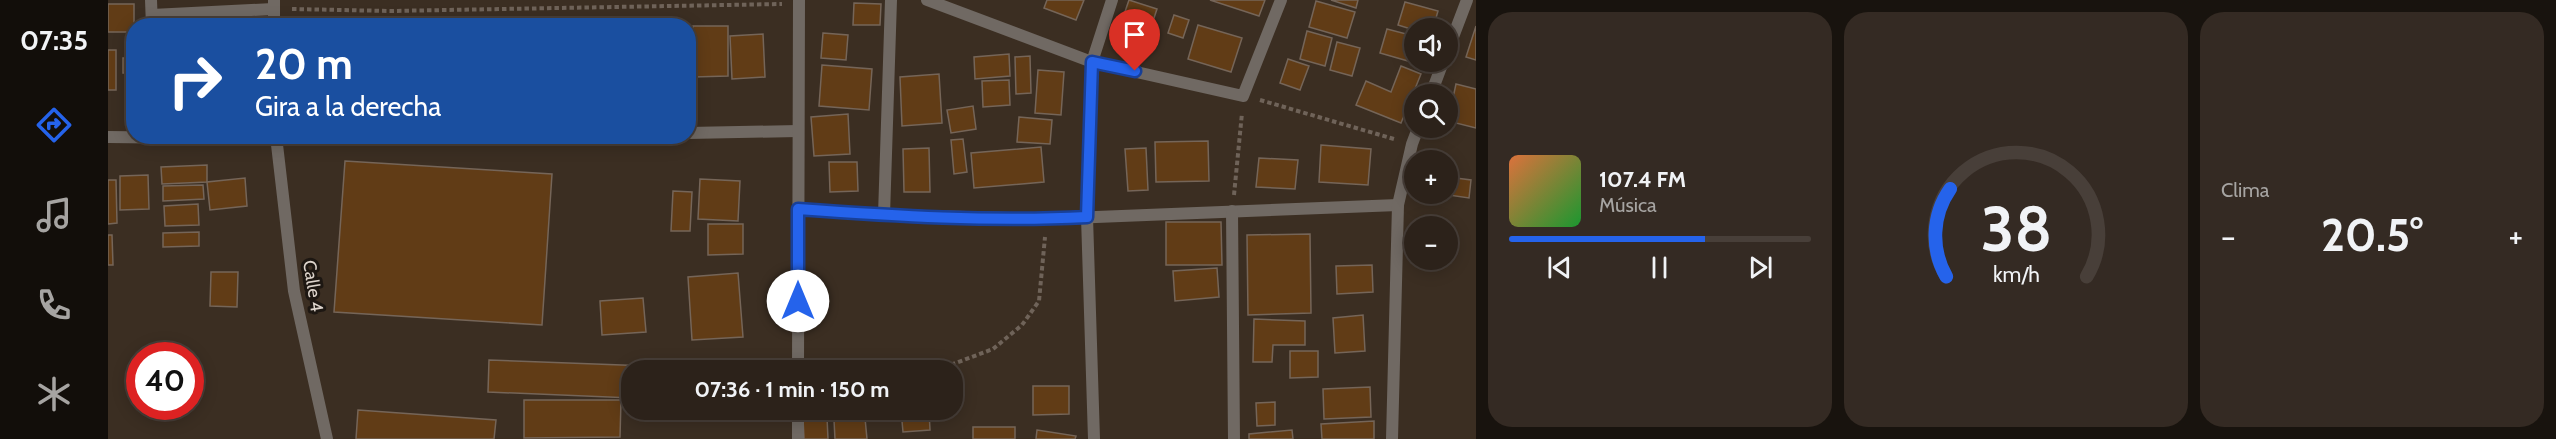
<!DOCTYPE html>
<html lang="es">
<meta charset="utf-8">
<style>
body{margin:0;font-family:Cabin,sans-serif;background:#342a23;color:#f1f3f6;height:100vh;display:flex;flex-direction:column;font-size:22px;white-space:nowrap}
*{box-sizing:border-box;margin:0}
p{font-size:20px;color:#a6a4a2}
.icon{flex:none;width:33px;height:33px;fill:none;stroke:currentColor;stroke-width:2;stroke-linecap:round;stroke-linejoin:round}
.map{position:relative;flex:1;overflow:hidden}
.drawer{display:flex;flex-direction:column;gap:12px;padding:12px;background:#18130e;width:1080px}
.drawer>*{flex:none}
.hud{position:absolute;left:18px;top:18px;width:570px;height:126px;border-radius:24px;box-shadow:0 3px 15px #0003,0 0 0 2px #483f39;background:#1a4fa0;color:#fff;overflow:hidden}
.buttons{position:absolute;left:1296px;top:18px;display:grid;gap:12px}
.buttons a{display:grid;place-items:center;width:54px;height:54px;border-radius:50%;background:#2c221a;box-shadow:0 3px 15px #0003,0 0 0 2px #483f39;font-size:30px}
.speed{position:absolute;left:18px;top:342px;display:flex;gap:12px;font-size:30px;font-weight:700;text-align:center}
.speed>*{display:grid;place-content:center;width:78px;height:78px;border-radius:50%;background:#2c221a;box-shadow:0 3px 15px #0003,0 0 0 2px #483f39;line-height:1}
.speed .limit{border:9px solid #d22;background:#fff;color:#111}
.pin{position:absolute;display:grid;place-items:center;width:51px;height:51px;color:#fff;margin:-62px -26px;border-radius:50% 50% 50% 0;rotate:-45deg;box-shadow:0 0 6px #0007}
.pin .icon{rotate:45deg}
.me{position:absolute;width:66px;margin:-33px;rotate:0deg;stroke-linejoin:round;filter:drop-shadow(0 0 4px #0008)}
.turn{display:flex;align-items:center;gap:21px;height:126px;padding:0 30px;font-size:27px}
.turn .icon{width:78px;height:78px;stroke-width:2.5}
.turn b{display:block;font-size:42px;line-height:51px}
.big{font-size:45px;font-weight:700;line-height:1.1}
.drawer .tile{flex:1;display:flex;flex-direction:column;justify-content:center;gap:9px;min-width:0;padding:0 21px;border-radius:24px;background:#342a23}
.drawer .dial{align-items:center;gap:0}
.dial svg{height:156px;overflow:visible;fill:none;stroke:#483f39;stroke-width:7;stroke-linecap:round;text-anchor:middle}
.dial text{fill:#f1f3f6;stroke:none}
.song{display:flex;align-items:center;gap:18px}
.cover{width:72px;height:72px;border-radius:9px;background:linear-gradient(135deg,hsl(20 70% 55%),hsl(130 70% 35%))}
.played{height:6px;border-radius:3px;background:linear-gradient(90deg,#2563eb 65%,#483f39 65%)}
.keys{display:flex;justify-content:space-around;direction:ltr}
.heat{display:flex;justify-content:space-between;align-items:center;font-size:33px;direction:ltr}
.drawer .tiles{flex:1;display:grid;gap:12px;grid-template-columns:repeat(3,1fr)}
.trip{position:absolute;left:513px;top:360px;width:342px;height:60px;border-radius:24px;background:#2c221a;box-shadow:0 3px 15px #0003,0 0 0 2px #483f39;font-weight:700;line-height:60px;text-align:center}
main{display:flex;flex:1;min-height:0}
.dock{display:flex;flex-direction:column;width:108px;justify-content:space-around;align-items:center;background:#120e0a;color:#a6a4a2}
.dock .icon{width:42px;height:42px}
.dock .active{color:#2563eb}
.dock b{font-size:27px;color:#f1f3f6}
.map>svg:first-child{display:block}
.building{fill:#613c16;stroke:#756558;stroke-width:1.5}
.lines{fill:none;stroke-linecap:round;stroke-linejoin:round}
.path{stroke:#6f6359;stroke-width:4;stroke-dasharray:4.5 3;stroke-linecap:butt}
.minor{stroke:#706963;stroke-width:12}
.tertiary{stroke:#706963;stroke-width:12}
.route-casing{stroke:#184099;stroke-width:15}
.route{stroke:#2563eb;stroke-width:10}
.labels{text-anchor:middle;stroke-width:6;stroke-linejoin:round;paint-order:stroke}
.street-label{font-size:18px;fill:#ddd4cc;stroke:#1d1712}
</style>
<main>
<nav class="dock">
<b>07:35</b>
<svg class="icon active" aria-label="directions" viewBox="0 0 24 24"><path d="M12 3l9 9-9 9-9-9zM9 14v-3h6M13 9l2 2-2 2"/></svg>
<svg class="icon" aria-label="music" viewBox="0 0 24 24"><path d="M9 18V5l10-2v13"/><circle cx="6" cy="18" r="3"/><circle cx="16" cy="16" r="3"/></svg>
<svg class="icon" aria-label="phone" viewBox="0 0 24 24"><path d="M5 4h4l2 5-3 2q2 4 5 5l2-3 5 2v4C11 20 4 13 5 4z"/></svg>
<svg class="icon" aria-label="climate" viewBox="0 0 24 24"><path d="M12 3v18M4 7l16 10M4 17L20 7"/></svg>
</nav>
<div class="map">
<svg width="1368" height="439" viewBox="0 0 1368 439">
<rect width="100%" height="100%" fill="#3b2e22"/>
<g class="building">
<path d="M939 0H976L968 20 936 8Z"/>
<path d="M1021 0 1049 9 1038 42 1010 32Z"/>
<path d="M1102 0H1157L1151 16Z"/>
<path d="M1223 0H1250L1248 8Z"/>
<path d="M1208 1 1247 12 1239 38 1201 27Z"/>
<path d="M1297 2 1330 11 1325 28 1306 30 1290 25Z"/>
<path d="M746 3 773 4 772 25H745Z"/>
<rect x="0" y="4" width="26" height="28"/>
<path d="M1066 15 1081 20 1075 38 1060 33Z"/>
<path d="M1090 25 1134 38 1123 72 1080 59Z"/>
<path d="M585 26H620V76L585 77Z"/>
<path d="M1368 26V60L1358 57Z"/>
<path d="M1279 29 1306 36 1300 61 1272 53Z"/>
<path d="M1199 31 1224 38 1217 66 1192 59Z"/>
<path d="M715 33 740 35 738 60 713 58Z"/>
<path d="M655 34 657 77 624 79 622 36Z"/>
<path d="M1229 42 1252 48 1244 76 1222 70Z"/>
<rect x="0" y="50" width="8" height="40"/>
<path d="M901 54 902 76 867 79 866 57Z"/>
<path d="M922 56 923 93 908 94 907 57Z"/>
<rect x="15" y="58" width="10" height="15"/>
<path d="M1180 59 1201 66 1192 90 1172 83Z"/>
<path d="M714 65 764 69 761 110 711 106Z"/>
<path d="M1293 66 1313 74 1293 123 1248 105 1258 81 1283 92Z"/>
<path d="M930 70 956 72 953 115 927 113Z"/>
<path d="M831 74 834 123 794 126 792 77Z"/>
<path d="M901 80 902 105 875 107 874 81Z"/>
<path d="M1348 84 1368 89V128L1340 121Z"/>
<path d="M865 106 868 129 843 133 839 110Z"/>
<path d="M740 114 742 154 706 156 703 117Z"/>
<path d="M911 117 944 120 942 144 909 142Z"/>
<path d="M855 139 859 172 846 174 843 140Z"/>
<path d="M1100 141 1101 181 1048 182 1047 142Z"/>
<path d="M1213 145 1263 149 1260 185 1211 182Z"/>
<path d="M933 147 936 182 866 188 863 153Z"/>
<path d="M821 148 822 192H796L795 149Z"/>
<path d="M1038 148 1040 190 1020 191 1017 149Z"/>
<path d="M1151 158 1190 160 1187 189 1148 187Z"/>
<path d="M237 161 444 174 434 325 226 312Z"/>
<path d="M721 162H749L750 191 722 192Z"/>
<path d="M99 165V182L54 184 53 167Z"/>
<path d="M40 175 41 209 12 210V176Z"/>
<path d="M1340 177 1363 180 1361 198 1334 194H1340Z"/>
<path d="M137 178 139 206 102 210 99 182Z"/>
<path d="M592 179 632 181 630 221 590 219Z"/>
<path d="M0 180H8L9 223 0 224Z"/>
<path d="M95 185 96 199 55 201V186Z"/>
<path d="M565 191 584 192 582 231H563Z"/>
<path d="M90 204 91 225 57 226 56 206Z"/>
<path d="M1058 222H1113L1114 265H1058Z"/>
<path d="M600 224H635V254L600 255Z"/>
<path d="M91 232V246L55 247V233Z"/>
<path d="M1202 234 1203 313 1140 315 1139 235Z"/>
<path d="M0 235H4L5 265H0Z"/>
<path d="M1264 265 1265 292 1229 294 1228 266Z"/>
<path d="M1109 268 1111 297 1067 301 1065 271Z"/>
<path d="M103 272H130L129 307 102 306Z"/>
<path d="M630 273 635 337 584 340 580 277Z"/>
<path d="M535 298 538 332 494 335 492 301Z"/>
<path d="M1255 315 1257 351 1227 353 1225 318Z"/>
<path d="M1146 319 1197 321V345H1165L1164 362H1145Z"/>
<path d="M1182 351H1210V377L1182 378Z"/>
<path d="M381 360 540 366V370H524V398L380 392Z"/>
<path d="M625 364V370H585V365Z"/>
<path d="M925 386H961V414L925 415Z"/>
<path d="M1262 387 1263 417 1216 419 1215 389Z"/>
<path d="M416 400H513L512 437 416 438Z"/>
<path d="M1167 402V425L1149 426 1148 403Z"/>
<path d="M250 410 388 420 386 439H248Z"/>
<path d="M726 410H766V412L726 413Z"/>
<path d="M793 410H821L822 430 795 432Z"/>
<path d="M719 417 720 439H696L695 418Z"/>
<path d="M757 418 759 439H727L726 420Z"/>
<path d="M1266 421V439H1214L1213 424Z"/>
<rect x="865" y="427" width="42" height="12"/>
<path d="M929 430 968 436 967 439H928Z"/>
<path d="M1184 430 1185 439H1141V434Z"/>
</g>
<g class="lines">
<g class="path">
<path d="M184 9 282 11 674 4"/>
<path d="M1152 100 1286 139"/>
<path d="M1126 195 1134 113"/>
<path d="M829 370 885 349 914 325 931 301 937 237"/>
</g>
<g class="minor">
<path d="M43 0 44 26"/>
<path d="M819 0 984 62 1135 96 1173 0"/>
<path d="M44 15 165 9"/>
<path d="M166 26V0"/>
<path d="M1340 50 1359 0"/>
<path d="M1323 94 1335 62"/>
<path d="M580 133 690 131"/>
<path d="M168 136 186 291 219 439"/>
<path d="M0 137 168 139 328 136"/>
<path d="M690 209 776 215 938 219 1290 205"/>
<path d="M1124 211 1126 439"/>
<path d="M776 215 783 0"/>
<path d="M986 439 979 217 984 62 1004 0"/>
<path d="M1284 439 1290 205 1304 144 1310 128"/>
</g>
<g class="tertiary">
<path d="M690 370 691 0"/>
<path d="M690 439V410"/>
</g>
</g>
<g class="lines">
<g class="route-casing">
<path id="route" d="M690 301V209C786 216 883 222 979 217L984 62 1027 71"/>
</g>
<use href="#route" class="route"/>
</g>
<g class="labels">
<g class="street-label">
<text transform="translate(205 286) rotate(81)" y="6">Calle 4</text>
</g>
</g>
</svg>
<div class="buttons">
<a><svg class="icon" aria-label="sound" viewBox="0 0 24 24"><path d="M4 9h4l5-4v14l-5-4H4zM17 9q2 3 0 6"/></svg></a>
<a><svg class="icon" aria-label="search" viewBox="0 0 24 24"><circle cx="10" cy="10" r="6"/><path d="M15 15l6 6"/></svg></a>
<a>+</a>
<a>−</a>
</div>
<div class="speed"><div class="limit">40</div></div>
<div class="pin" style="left:1027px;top:71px;background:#d93025"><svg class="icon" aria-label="arrive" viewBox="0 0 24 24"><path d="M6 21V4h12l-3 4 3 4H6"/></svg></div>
<svg class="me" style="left:690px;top:301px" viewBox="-20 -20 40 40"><circle r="19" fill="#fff"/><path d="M0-13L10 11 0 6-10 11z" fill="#2563eb"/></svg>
<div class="trip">07:36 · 1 min · 150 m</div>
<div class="hud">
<div class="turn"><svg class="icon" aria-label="right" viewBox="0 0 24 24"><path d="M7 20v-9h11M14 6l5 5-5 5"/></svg><div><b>20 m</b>Gira a la derecha</div></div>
</div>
</div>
<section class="drawer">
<div class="tiles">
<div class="tile">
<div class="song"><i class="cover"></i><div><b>107.4 FM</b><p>Música</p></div></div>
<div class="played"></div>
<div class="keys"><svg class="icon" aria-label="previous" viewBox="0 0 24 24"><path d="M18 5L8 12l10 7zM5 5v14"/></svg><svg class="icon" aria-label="pause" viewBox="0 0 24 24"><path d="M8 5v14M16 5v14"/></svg><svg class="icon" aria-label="next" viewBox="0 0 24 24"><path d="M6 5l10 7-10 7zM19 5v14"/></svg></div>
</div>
<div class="tile dial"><svg viewBox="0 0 100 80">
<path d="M14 69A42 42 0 1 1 86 69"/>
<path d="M14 69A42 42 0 0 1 16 24" stroke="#2563eb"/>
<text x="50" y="56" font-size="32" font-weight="700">38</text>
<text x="50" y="72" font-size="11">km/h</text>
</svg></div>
<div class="tile"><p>Clima</p>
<div class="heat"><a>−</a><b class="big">20.5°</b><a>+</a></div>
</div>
</div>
</section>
</main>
